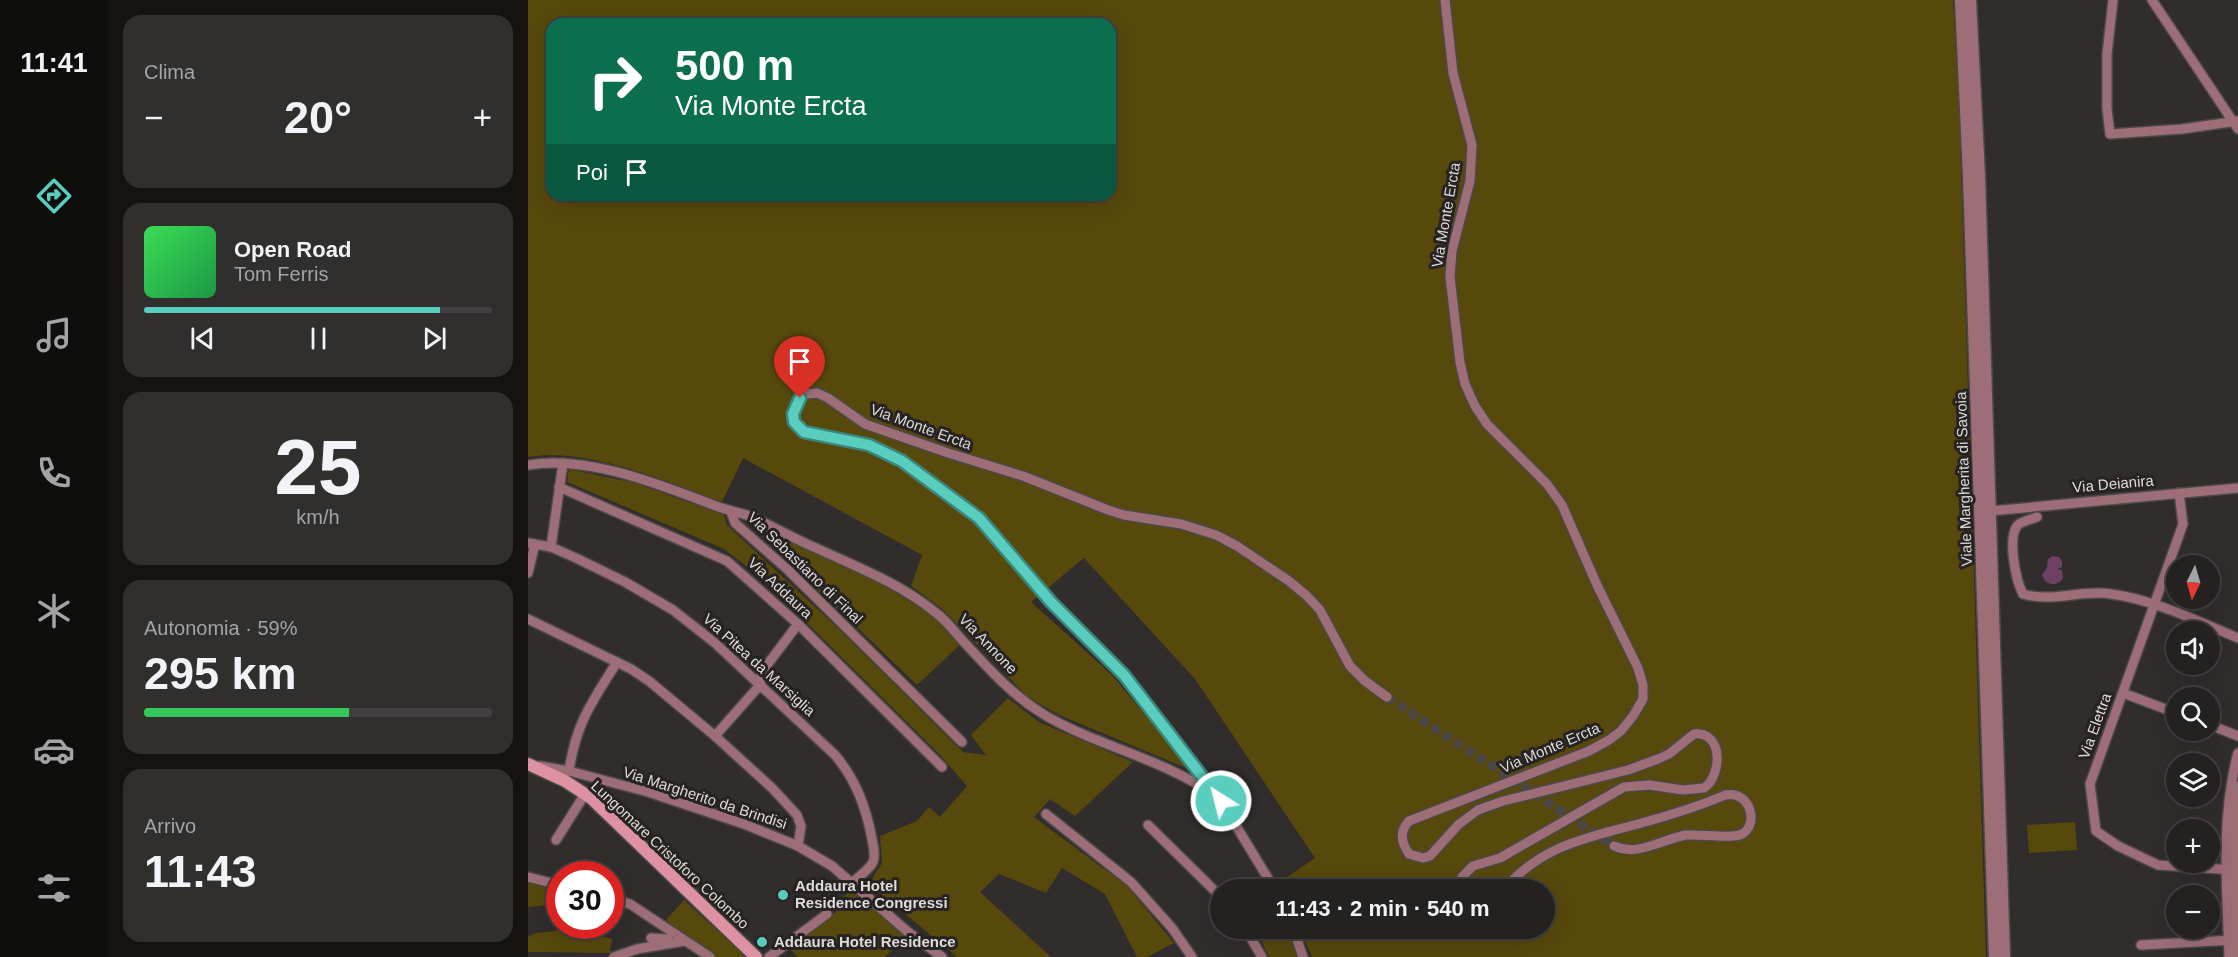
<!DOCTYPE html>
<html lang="it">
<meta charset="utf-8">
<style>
body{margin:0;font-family:Arial,sans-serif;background:#302f2e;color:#f1f3f6;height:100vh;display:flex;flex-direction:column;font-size:22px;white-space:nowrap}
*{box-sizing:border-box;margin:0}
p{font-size:20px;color:#a3a4a5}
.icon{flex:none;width:33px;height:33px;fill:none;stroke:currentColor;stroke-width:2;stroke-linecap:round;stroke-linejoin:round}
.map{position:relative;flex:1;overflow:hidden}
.sheet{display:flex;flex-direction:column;gap:15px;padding:15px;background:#141312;width:420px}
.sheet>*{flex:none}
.top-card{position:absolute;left:18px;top:18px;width:570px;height:183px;border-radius:18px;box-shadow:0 6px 24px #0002,0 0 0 2px #413f3f;background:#0b6e4f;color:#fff;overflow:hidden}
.needle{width:39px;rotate:185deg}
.controls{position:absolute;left:1638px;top:555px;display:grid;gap:12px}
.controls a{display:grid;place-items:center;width:54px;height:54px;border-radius:50%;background:#242221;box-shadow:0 6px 24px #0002,0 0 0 2px #413f3f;font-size:30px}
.speed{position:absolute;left:18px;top:861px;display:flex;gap:12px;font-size:30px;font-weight:700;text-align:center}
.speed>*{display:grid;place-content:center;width:78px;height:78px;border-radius:50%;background:#242221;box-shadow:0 6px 24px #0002,0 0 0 2px #413f3f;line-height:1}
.speed .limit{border:9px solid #d22;background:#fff;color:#111}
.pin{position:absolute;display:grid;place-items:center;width:51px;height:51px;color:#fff;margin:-62px -26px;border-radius:50% 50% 50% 0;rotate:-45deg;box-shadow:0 0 6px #0007}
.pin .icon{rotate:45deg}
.me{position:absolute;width:66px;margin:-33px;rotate:324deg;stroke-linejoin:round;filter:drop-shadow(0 0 4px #0008)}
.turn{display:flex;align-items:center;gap:21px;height:126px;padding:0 30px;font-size:27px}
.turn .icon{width:78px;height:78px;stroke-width:2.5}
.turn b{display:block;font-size:42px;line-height:51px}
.then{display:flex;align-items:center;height:57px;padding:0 30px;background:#0003;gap:12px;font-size:22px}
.big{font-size:45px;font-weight:700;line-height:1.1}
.sheet .card{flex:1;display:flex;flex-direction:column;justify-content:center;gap:9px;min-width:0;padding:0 21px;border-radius:18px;background:#302f2e}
.sheet .dial{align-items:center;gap:0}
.dial b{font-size:78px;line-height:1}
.song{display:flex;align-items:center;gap:18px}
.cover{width:72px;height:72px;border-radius:9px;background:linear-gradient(135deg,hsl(130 70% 55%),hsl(140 70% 35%))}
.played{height:6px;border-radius:3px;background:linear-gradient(90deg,#59cebe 85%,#413f3f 85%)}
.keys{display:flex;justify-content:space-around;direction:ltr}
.heat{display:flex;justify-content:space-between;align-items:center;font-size:33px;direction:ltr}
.charge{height:9px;border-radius:4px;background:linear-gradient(90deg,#34c759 59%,#413f3f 0)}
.trip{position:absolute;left:682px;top:879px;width:345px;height:60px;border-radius:30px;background:#242221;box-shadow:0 6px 24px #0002,0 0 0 2px #413f3f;font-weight:700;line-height:60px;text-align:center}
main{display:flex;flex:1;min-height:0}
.menu{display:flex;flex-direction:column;width:108px;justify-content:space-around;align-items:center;background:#0e0e0d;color:#a3a4a5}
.menu .icon{width:42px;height:42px}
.menu .selected{color:#59cebe}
.menu b{font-size:27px;color:#f1f3f6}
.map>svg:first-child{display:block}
.green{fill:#57480c;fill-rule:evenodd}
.water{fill:#6d4163}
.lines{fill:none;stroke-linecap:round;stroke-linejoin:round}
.minor-tunnel{stroke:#4a4746;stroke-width:9;stroke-dasharray:9 4.5;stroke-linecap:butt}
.minor-casing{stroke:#4c4948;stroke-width:12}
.tertiary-casing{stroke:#4c4948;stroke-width:15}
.secondary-casing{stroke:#4c4948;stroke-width:15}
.minor{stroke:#9d6e78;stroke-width:9}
.tertiary{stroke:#9d6e78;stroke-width:12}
.secondary{stroke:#dd91a2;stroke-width:12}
.route-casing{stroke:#3a867c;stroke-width:15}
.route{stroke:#59cebe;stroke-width:10}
.poi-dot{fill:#59cebe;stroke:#272323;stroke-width:2}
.labels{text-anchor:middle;stroke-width:6;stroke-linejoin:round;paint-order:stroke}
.street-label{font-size:15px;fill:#dedcdb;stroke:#272323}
.poi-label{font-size:15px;font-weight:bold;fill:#dedcdb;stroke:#272323;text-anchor:start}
</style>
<main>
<nav class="menu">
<b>11:41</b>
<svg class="icon selected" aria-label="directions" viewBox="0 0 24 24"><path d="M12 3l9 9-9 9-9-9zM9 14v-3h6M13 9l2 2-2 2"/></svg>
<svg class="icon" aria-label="music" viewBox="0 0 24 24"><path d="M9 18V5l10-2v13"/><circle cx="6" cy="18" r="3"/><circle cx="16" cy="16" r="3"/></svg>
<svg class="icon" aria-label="phone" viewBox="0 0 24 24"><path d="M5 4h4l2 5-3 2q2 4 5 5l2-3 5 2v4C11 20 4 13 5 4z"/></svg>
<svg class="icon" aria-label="climate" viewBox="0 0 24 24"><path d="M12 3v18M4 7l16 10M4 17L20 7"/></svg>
<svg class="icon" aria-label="car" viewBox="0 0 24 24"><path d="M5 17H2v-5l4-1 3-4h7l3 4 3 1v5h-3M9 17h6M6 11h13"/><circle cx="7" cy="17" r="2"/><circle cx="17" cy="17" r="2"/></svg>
<svg class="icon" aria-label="filters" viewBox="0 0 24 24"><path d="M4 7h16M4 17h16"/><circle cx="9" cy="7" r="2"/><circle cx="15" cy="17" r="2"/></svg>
</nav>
<section class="sheet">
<div class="card"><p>Clima</p>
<div class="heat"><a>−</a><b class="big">20°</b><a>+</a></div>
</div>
<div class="card">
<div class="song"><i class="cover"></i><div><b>Open Road</b><p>Tom Ferris</p></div></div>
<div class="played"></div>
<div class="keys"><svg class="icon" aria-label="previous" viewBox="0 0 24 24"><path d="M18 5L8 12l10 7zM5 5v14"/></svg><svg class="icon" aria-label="pause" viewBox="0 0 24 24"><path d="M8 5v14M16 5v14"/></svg><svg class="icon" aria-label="next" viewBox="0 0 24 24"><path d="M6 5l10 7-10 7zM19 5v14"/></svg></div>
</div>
<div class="card dial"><b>25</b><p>km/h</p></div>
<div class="card"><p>Autonomia · 59%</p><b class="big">295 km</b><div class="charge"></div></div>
<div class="card"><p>Arrivo</p><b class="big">11:43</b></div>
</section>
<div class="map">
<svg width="1710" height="957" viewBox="0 0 1710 957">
<rect width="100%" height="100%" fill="#302d2c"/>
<g class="green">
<path d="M0 0H1425L1431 105 1458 957H784L772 929 1017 928V890L755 889 752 882 787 858 667 679 556 558 503 602 584 675 663 770 531 715 500 697 413 608 383 586 394 555 215 458 194 502C136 481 61 447 0 457ZM24 24H582V195H24Z"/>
<path d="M41 469 107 483 196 515 199 525 313 631 435 752 458 755 443 735 480 698 511 722 605 762 547 816 522 799 506 817 599 886 646 943 619 957H609L577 894 534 868 518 893 471 874 452 892 523 957H429L341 884 354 863 352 836 389 821 401 807 412 817 439 786 411 754 233 577 196 549 39 482Z"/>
<path d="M219 522 347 579 403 615 433 644 389 685Z"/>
<path d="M1547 822 1549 850 1501 853 1499 825Z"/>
<path d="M0 883 31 891V904L0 907Z"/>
<path d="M324 890 378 935 357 957H270L262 949 309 911 306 904Z"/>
<path d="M156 900 219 957H188L162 937 141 926 139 919Z"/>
<path d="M35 930 59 932 84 939 82 950 84 953 0 952V937L8 933Z"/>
<path d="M761 930 772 957H741L734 942Z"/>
</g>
<path class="water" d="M1524 556 1531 557 1534 561V567L1529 569 1534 570 1535 578C1531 585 1523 586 1517 581L1514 575 1519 568 1520 559Z"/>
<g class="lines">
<path class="minor-tunnel" d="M859 697 1086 846"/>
<g class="minor-casing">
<g id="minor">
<path d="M917 0 925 73 944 145 942 181 924 251 922 277 932 362 937 384 947 406 959 424 1019 484 1034 505 1069 585 1110 668 1115 685V699L1105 716 1093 731 1081 740 1061 751 881 821C871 832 873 842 881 854L895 858 902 856 931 824 950 810 975 801 1100 770 1130 759 1141 754 1166 734C1196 731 1194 776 1176 788L1155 790 1121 785 1096 787 972 858 945 866 934 877 932 890"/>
<path d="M1585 0 1579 54V109L1582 134 1654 129 1710 121"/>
<path d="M1624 0 1710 129"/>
<path d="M0 465C61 455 132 485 188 506 201 511 215 513 227 518 247 528 267 539 288 548 329 567 371 583 407 612 418 620 426 631 435 641 460 668 484 695 515 714 570 747 635 758 687 796"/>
<path d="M31 487 199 561 270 624 414 767"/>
<path d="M1651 493 1655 524 1562 784 1568 831 1590 846 1630 865 1707 870"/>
<path d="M1462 511 1710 488"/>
<path d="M203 512 207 523 259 569 434 742"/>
<path d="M1509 517C1504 519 1496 521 1491 524 1478 535 1488 581 1495 594 1526 603 1554 589 1583 594 1627 600 1669 621 1710 638"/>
<path d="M0 543 23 547 48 558 97 582 145 610 187 643 307 755C328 780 338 807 344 839 345 846 348 855 345 862 341 870 331 876 325 882"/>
<path d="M23 547 35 463"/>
<path d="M0 573 7 544"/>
<path d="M0 619 103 669 121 681 187 736 244 788 269 815 273 826 270 846"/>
<path d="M1595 693 1648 713"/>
<path d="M1682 725 1710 736"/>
<path d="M187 736 232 685 233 673 270 624"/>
<path d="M12 766 41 771 120 792 216 824 270 846 304 866 380 932 414 957"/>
<path d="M41 771C48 723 64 702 89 662"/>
<path d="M518 814 603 882 644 928 664 957"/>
<path d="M620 825 693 897"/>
<path d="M28 840 57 794"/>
<path d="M0 877 32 885"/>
<path d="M747 890 693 801 621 707 579 656 513 592 451 518 374 461 341 445 276 432 266 422 265 414 267 405 272 398 278 394 289 393 300 398 337 424 420 453 495 476 580 510 596 515 653 524 688 535 709 546 761 581 779 596 792 610 822 666 837 681 859 697"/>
<path d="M976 890C1012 846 1058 838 1110 824 1139 816 1170 807 1197 795 1223 790 1231 825 1214 834 1207 839 1171 834 1158 835 1134 839 1110 857 1086 846"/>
<path d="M82 898 102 904 182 957"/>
<path d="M717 928 734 957"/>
<path d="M765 928 775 957"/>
<path d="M123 938 140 939"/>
<path d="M1613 945 1706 940"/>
<path d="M86 957 109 949 157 941"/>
<path d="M241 957 299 914"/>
<path d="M1701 957C1699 889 1692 819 1710 753"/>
<path d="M1709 957 1706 837 1710 786"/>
</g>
</g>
<g class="tertiary-casing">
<g id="tertiary">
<path d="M1433 0 1441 176 1467 957"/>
<path d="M1442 0 1451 176 1476 957"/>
</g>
</g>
<g class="secondary-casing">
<path id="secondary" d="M0 764 37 781 63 798 228 957"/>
</g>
<use href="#minor" class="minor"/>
<use href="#tertiary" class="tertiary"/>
<use href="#secondary" class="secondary"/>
</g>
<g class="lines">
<g class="route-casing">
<path id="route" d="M272 398 265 414 266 422 276 432 341 445 374 461 451 518 523 602 596 675 693 801"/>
</g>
<use href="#route" class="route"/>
</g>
<g class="poi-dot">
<circle cx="255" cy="895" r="6"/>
<circle cx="234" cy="942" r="6"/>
</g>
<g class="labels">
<g class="street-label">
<text transform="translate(918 215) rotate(-80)" y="5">Via Monte Ercta</text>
<text transform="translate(393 427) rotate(20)" y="5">Via Monte Ercta</text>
<text transform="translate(1436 479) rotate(-92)" y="5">Viale Margherita di Savoia</text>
<text transform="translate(1585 484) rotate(-5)" y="5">Via Deianira</text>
<text transform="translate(277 568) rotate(44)" y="5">Via Sebastiano di Final</text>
<text transform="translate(252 588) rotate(43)" y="5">Via Addaura</text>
<text transform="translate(460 644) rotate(46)" y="5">Via Annone</text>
<text transform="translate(231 665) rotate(42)" y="5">Via Pitea da Marsiglia</text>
<text transform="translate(1567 726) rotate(-70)" y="5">Via Elettra</text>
<text transform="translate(1022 748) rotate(-23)" y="5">Via Monte Ercta</text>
<text transform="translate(177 798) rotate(18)" y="5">Via Margherito da Brindisi</text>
<text transform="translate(142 855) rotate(43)" y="5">Lungomare Cristoforo Colombo</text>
</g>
<g class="poi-label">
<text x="267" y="891">Addaura Hotel<tspan x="267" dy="17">Residence Congressi</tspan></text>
<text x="246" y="947">Addaura Hotel Residence</text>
</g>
</g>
</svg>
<div class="controls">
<a><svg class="needle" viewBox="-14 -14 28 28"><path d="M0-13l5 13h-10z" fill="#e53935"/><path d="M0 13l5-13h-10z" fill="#a3a4a5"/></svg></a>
<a><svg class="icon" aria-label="sound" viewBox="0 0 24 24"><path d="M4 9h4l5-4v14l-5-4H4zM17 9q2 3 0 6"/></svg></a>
<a><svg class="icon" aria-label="search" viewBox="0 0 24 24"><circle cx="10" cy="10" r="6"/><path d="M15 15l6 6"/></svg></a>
<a><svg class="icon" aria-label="layers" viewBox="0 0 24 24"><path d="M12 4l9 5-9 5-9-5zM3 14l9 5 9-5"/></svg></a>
<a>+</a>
<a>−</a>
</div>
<div class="speed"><div class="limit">30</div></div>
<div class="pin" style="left:272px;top:398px;background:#d93025"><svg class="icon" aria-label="arrive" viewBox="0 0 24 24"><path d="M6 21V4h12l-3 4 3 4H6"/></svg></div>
<svg class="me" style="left:693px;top:801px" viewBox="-20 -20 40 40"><circle r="17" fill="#59cebe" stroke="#fff" stroke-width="3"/><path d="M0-11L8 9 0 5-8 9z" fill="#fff"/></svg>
<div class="trip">11:43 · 2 min · 540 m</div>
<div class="top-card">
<div class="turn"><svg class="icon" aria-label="right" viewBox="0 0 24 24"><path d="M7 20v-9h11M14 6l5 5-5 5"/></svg><div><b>500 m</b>Via Monte Ercta</div></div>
<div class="then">Poi<svg class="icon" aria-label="arrive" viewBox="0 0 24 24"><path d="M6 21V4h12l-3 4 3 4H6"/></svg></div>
</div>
</div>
</main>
